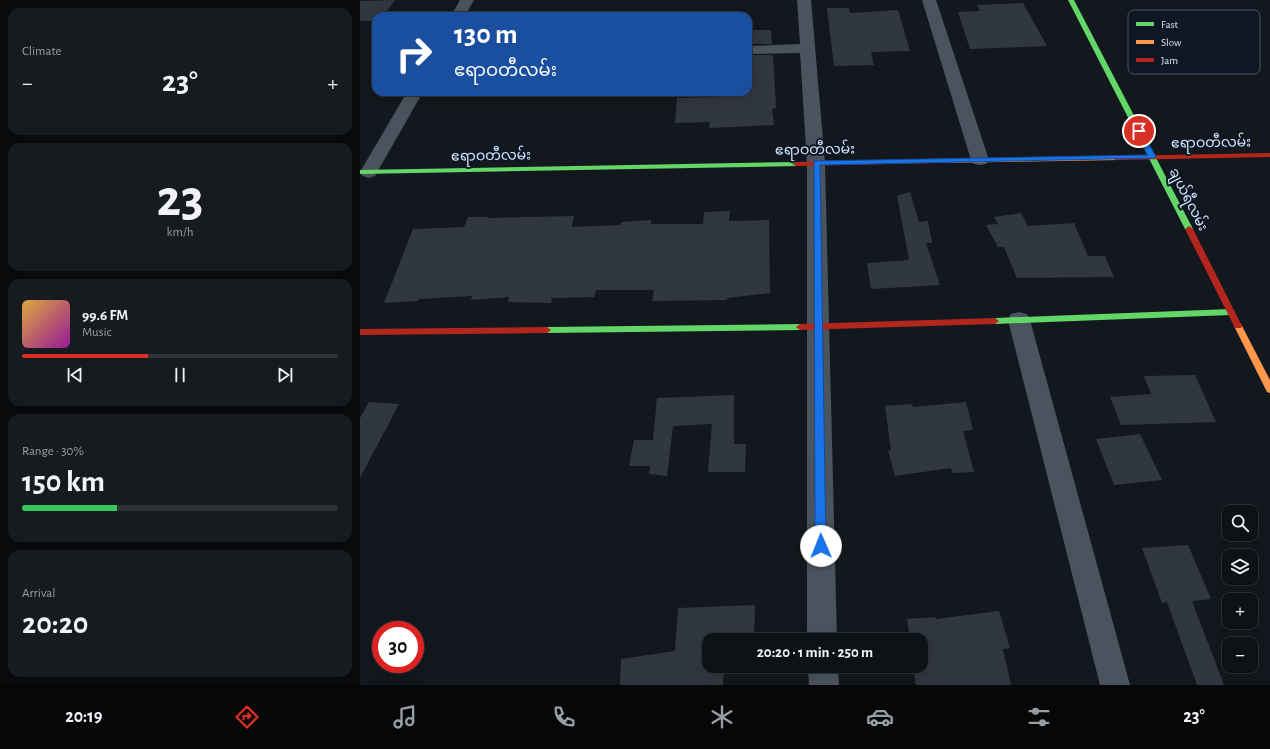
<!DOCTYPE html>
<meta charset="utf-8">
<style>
body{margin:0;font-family:"Alegreya Sans","Noto Sans Myanmar",sans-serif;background:#171b1f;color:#f1f3f6;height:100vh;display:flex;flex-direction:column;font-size:15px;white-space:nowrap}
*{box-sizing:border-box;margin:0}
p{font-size:13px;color:#9b9ea1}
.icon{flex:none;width:22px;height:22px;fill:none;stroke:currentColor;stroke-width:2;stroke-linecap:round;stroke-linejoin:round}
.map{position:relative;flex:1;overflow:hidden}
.details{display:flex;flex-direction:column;gap:8px;padding:8px;background:#080a0c;width:360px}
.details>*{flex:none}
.top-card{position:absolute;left:12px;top:12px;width:380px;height:84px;border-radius:12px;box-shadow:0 4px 16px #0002,0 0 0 1px #2e3235;background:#1a4fa0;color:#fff;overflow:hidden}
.buttons{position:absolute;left:862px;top:505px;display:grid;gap:8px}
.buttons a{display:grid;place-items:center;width:36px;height:36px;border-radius:8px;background:#0e1216;box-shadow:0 4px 16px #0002,0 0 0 1px #2e3235;font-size:20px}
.speed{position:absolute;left:12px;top:621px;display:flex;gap:8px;font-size:20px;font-weight:700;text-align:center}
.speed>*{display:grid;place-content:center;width:52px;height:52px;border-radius:50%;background:#0e1216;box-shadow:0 4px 16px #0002,0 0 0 1px #2e3235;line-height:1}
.speed .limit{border:6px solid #d22;background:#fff;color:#111}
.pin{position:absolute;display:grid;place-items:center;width:34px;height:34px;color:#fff;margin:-17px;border:2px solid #fff;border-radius:50%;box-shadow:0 1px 4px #0007}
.me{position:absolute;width:44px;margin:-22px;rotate:359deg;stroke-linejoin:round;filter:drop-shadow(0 0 3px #0008)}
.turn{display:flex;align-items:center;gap:14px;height:84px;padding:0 16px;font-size:18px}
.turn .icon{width:52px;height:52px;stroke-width:2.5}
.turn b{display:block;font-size:28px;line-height:34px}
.big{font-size:30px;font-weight:600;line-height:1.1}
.details .card{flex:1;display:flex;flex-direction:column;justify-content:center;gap:6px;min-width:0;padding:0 14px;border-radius:12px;background:#171b1f}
.details .dial{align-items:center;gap:0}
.dial b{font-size:52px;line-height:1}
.song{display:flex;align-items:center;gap:12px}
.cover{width:48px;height:48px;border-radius:6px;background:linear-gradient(135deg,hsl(40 70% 55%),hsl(300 70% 35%))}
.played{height:4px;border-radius:2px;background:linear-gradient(90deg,#d93025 40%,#2e3235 40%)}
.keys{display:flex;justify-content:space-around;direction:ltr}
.heat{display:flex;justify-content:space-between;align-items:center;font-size:22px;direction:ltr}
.charge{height:6px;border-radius:3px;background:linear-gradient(90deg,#34c759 30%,#2e3235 0)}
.trip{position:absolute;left:342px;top:633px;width:226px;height:40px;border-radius:12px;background:#0e1216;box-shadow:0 4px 16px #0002,0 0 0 1px #2e3235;font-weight:600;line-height:40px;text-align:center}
.menu{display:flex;height:64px;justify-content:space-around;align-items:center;background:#060709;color:#9b9ea1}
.menu .icon{width:28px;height:28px}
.menu .on{color:#d93025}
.menu b{font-size:18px;color:#f1f3f6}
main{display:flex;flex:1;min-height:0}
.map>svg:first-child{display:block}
.building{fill:#313740}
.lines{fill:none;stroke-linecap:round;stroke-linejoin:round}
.street{fill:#49545e;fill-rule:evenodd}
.fast{fill:#63d668;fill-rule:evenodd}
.slow{fill:#ff974d;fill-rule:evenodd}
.jam{fill:#b3261e;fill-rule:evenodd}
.route{fill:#1a73e8;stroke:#114b97}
.labels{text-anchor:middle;stroke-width:4;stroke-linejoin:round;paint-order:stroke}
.street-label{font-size:14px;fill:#d2e6fd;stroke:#0f1722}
.key{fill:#0f1722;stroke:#4a5564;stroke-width:1}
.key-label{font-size:11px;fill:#d2e6fd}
</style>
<main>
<section class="details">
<div class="card"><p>Climate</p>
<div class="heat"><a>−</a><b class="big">23°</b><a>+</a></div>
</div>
<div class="card dial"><b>23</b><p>km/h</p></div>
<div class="card">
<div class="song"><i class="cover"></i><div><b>99.6 FM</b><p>Music</p></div></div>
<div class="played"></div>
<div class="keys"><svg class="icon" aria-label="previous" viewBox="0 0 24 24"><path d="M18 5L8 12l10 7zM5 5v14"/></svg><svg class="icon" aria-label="pause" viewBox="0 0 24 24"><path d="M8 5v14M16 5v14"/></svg><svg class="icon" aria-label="next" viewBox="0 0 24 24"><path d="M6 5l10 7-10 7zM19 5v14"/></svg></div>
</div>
<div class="card"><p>Range · 30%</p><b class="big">150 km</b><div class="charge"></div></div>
<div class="card"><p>Arrival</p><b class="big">20:20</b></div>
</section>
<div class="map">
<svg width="910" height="685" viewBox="0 0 910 685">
<rect width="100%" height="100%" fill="#13181e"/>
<g class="building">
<path d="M35 0 24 16H16V21H0V1Z"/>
<path d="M663 3 687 46 610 49 598 12 620 11 617 5Z"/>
<path d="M467 8H489L490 13 538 10 550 51 511 52 514 65 474 66Z"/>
<path d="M391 30H411L412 44H390Z"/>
<path d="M389 55H413L416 108 412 109 414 125 349 128 350 122 315 123 317 98 364 97 366 92H390Z"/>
<path d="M550 192 559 222 568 221 572 243H566L580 285 511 289 507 263 549 260 537 196Z"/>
<path d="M370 211 369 221 409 220 410 293 367 298V300L292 301 294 290H236L234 297 192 298 191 303 148 302 149 297 111 300 112 296 59 299 58 301 24 303 53 229 104 227 108 217H128V218L214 216 212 227 260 225 261 222 291 220V224H343L344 212Z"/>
<path d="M661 213 668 226 714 223 728 256H745L754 277 657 278 644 247H638L626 225 638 224 634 217Z"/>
<path d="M835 375 856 422 761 425 750 397 791 394 784 376Z"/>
<path d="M374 395V444H386L385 472H348L352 424 313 426 307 476 289 474 290 466H269L274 440H293L297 398Z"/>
<path d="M9 402 39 404 0 478V418Z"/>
<path d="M606 402 613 430 603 431 614 472 592 473 591 468 535 476 528 451 531 450 525 406 552 404 553 407Z"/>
<path d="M780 434 802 480 754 485 736 439Z"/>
<path d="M828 545 851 599 832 601 864 685H837L807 602 802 603 782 548Z"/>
<path d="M395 605 394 637 386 638V640H349V666H386L364 668 363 685H260L261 659 315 651 318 608Z"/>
<path d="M639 611 650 648 643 649 651 685H556L553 666H561V640H550L547 619 576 617V619Z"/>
</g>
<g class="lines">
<g class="street">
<path d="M100 0H114L105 16H91Z"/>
<path d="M437 0H451L465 163 477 640H447V163L440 53 388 54V46L440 44Z"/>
<path d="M562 0H576L629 160 626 164 620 165 614 164 611 160Z"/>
<path d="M47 92H63L15 176 9 178 3 176 0 172Z"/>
<path d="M659 312 667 314 670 320 770 685H740L648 320 651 314Z"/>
<path d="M448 666H478L479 685H449Z"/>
</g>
<g class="fast">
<path d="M708 0H714L833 229 832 231 829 232 825 229Z"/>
<path d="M436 162H439V166L0 174V170Z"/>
<path d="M871 309 875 312 871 315 635 324 631 321 635 318Z"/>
<path d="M440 324 444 327 440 330 187 333 183 330 187 327Z"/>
</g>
<g class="slow">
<path d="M756 156H759V160L576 163 572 161 576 159Z"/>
<path d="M878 323 881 324 910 380V393L907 392 874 326Z"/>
</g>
<g class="jam">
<path d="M910 153V157L756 160 752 158 756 156Z"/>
<path d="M576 159H579V163L436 166 432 164 436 162Z"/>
<path d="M829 226 833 229 882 326 881 328H875L874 326 825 229Z"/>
<path d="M635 318 639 321 635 324 440 330 436 327 440 324Z"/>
<path d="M187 327 191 330 187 333 0 335V329Z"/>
</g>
</g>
<path class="route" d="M776 129 782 131 796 157 795 158 460 165 466 546 465 549 461 551 457 549 455 546 454 161 788 155 775 131Z"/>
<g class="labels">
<g class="street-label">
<text transform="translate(851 142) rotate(-1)" y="5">ဧရာဝတီလမ်း</text>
<text transform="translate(455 149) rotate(-1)" y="5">ဧရာဝတီလမ်း</text>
<text transform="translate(131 155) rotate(-1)" y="5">ဧရာဝတီလမ်း</text>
<text transform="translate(829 199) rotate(63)" y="5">ချယ်ရီလမ်း</text>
</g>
</g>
<rect x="768" y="10" width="132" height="64" rx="6" class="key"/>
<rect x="776" y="22" width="18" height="4" fill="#63d668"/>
<rect x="776" y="40" width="18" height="4" fill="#ff974d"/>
<rect x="776" y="58" width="18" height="4" fill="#b3261e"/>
<g class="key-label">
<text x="801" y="28">Fast</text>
<text x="801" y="46">Slow</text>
<text x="801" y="64">Jam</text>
</g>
</svg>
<div class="buttons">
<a><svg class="icon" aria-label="search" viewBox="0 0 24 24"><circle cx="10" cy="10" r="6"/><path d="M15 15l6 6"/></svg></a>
<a><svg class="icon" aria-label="layers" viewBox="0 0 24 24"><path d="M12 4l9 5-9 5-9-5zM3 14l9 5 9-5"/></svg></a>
<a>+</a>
<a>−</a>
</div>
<div class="speed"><div class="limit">30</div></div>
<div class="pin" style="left:779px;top:131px;background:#d93025"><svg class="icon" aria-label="arrive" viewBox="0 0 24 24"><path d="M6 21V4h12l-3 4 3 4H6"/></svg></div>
<svg class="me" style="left:461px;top:546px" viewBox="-20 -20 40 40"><circle r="19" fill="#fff"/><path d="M0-13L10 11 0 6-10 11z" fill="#1a73e8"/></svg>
<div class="trip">20:20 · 1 min · 250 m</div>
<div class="top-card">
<div class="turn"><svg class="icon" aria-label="right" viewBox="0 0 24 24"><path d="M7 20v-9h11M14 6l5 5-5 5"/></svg><div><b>130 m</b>ဧရာဝတီလမ်း</div></div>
</div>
</div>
</main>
<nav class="menu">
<b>20:19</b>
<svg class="icon on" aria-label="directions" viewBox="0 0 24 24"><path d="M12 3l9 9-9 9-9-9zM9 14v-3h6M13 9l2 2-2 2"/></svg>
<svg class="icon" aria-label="music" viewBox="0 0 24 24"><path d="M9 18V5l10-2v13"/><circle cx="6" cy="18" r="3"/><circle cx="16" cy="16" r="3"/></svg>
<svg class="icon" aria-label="phone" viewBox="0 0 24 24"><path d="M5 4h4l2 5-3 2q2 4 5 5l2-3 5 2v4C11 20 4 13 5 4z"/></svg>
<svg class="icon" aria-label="climate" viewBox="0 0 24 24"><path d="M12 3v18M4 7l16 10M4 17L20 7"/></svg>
<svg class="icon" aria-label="car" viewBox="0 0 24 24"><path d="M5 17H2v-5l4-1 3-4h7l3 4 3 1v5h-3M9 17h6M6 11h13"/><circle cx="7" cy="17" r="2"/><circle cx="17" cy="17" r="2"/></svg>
<svg class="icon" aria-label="filters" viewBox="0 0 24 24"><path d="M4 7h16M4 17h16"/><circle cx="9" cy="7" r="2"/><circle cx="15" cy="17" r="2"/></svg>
<b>23°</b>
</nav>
